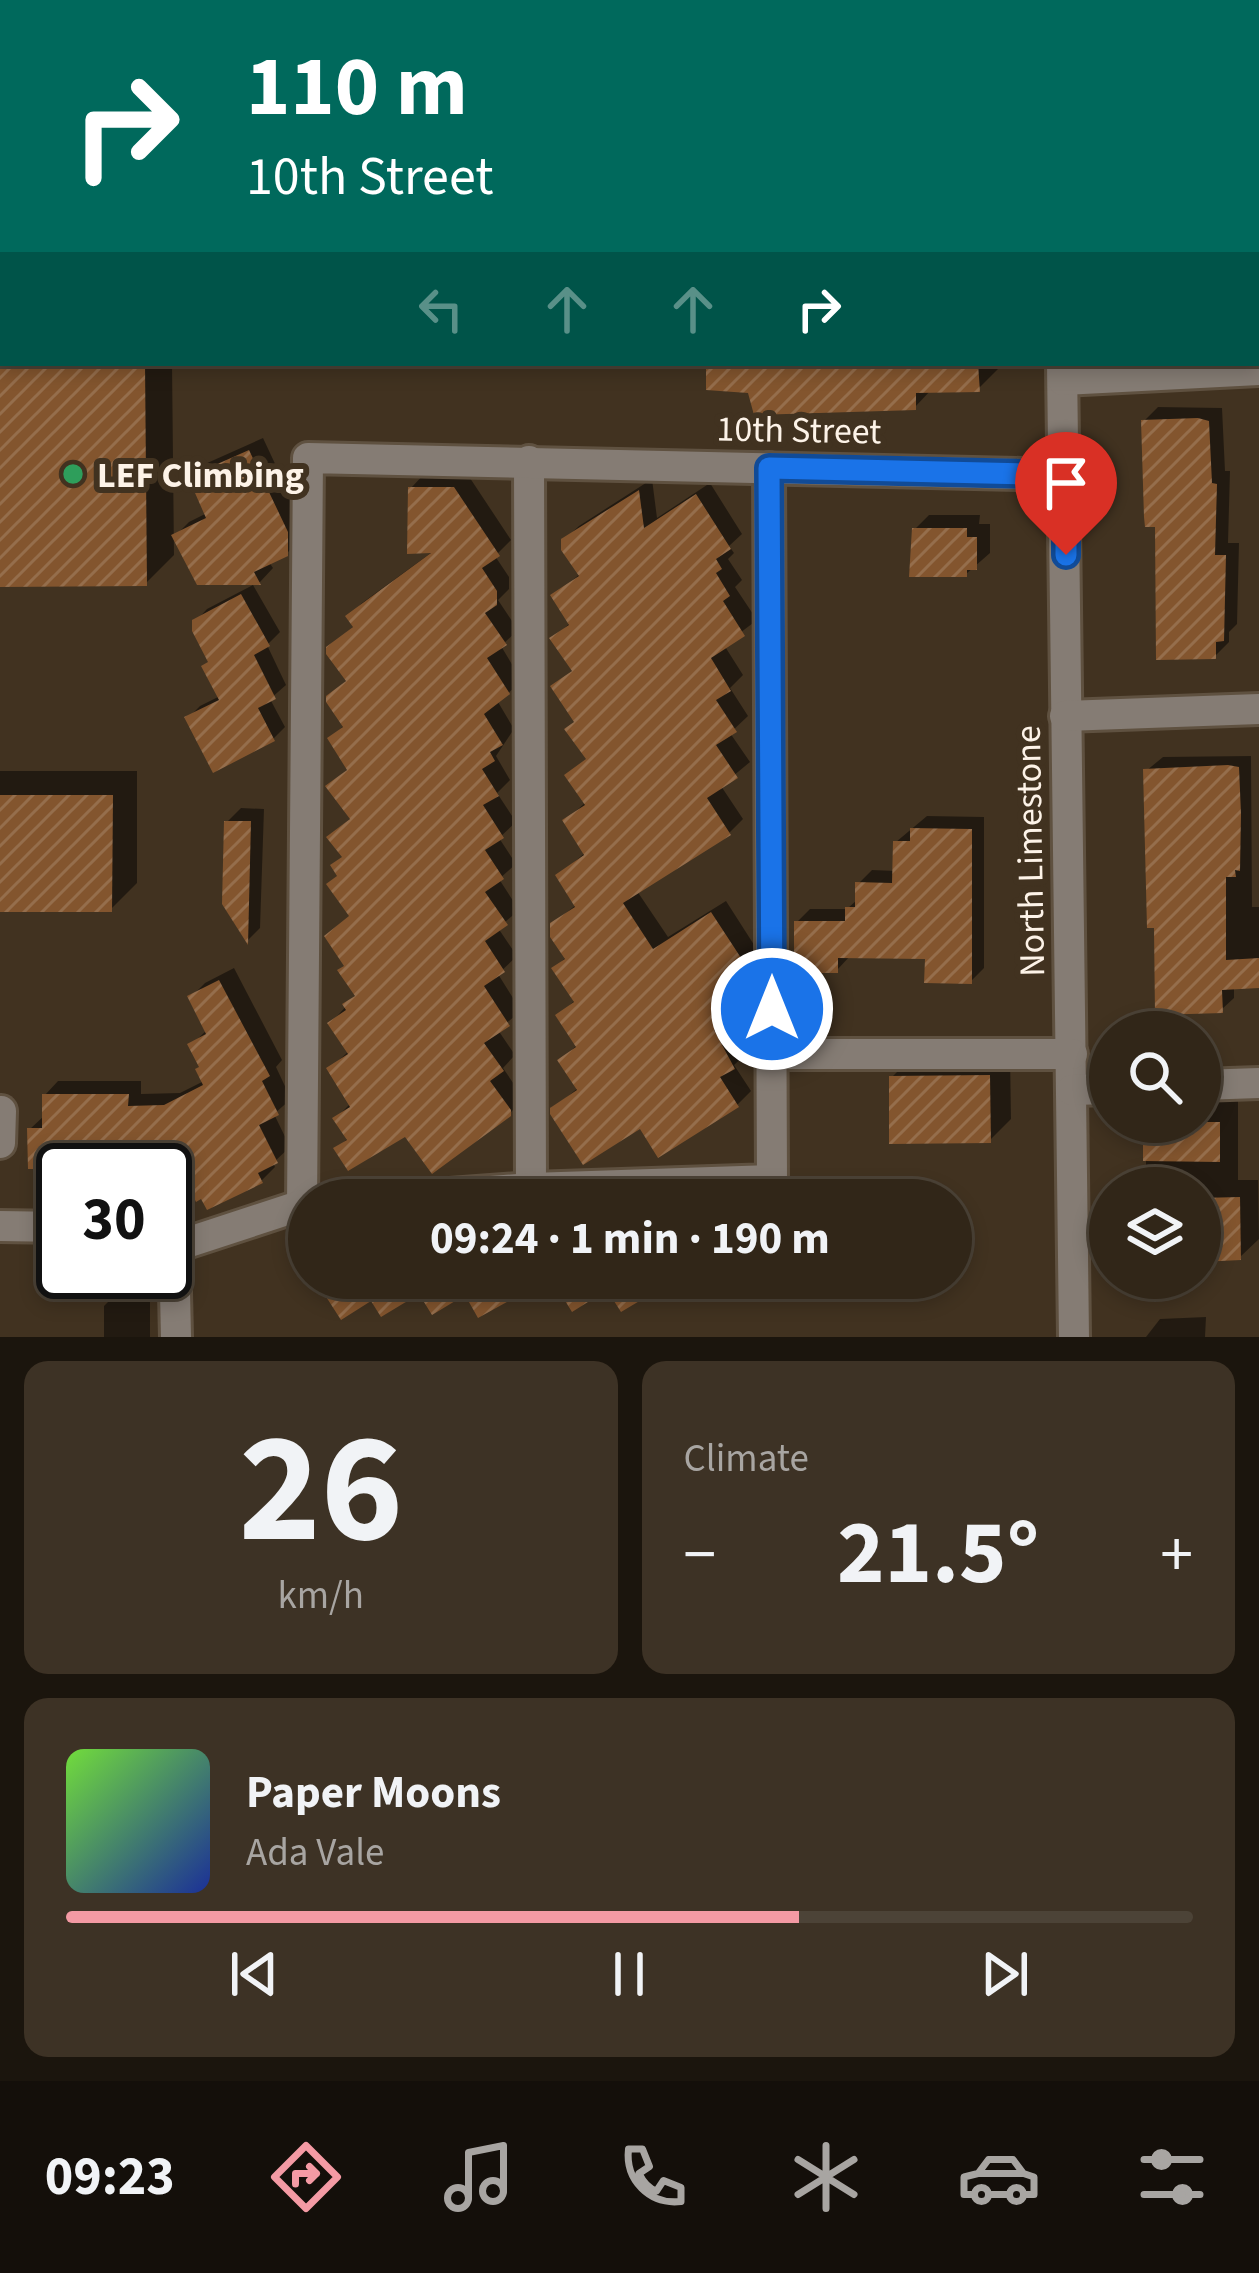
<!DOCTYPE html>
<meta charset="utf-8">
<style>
body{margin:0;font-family:"Source Sans 3",sans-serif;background:#3d3225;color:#f1f3f6;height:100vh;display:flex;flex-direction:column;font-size:45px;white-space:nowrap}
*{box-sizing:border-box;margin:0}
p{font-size:39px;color:#a8a5a2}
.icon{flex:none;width:66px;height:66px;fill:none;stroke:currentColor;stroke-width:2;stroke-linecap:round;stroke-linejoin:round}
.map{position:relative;height:1337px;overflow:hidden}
.details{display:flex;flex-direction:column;gap:24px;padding:24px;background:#1b150d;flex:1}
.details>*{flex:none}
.top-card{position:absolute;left:0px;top:0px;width:1260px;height:366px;box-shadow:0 6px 18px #0003,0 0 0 3px #4c4337;background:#00695c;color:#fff;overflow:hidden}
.fabs{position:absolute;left:1089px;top:1011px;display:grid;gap:24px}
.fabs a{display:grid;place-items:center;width:132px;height:132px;border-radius:50%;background:#312618;box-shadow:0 6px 18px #0003,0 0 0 3px #4c4337;font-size:60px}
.speed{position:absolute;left:36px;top:1143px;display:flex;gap:24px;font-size:60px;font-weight:700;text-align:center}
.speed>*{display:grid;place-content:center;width:156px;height:156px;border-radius:50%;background:#312618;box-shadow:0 6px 18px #0003,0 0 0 3px #4c4337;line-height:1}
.speed .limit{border:6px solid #111;border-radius:18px;background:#fff;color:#111}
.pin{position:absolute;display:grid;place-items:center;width:102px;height:102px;color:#fff;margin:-123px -51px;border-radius:50% 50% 50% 0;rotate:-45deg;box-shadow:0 0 12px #0007}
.pin .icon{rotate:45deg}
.me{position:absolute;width:132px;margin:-66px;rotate:0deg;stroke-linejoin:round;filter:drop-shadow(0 0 9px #0008)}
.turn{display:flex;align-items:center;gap:42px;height:252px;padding:0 48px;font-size:54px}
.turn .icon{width:156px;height:156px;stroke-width:2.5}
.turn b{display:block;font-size:84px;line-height:102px}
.lanes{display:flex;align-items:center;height:114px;padding:0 48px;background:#0003;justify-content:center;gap:60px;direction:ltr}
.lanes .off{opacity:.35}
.big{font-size:90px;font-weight:700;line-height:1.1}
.details .widget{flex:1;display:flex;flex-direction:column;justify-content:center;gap:18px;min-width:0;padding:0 42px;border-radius:24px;background:#3d3225}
.details .dial{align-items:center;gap:0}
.dial b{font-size:156px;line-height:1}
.song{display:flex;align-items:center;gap:36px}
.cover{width:144px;height:144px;border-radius:18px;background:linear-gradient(135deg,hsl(100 70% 55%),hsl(230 70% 35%))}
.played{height:12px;border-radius:6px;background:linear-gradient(90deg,#f49aa4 65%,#4c4337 65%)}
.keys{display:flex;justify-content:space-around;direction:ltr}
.heat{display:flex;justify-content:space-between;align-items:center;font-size:66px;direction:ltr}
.details .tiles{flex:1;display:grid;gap:24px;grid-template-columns:1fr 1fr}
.widget:last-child{grid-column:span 2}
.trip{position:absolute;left:288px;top:1179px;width:684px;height:120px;border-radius:60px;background:#312618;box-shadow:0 6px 18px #0003,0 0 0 3px #4c4337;font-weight:700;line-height:120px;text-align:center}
.dock{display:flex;height:192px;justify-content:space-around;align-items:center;background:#140f0a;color:#a8a5a2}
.dock .icon{width:84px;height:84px}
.dock .selected{color:#f49aa4}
.dock b{font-size:54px;color:#f1f3f6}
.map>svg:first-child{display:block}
.education{fill:#4b373d}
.shadow{fill:#0007}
.building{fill:url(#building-hatch)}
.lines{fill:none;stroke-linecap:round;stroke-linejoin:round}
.minor-casing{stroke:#5f5140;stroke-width:36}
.minor{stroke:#857c74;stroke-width:30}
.route-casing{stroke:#114b97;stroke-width:30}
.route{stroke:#1a73e8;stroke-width:21}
.leisure-dot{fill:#2e9e5b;stroke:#413220;stroke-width:4.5}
.labels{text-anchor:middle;stroke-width:12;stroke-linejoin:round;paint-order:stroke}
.street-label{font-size:36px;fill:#fdf3e8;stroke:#413220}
.poi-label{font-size:36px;font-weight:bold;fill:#fdf3e8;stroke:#413220;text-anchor:start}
</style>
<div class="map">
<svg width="1259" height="1337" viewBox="0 0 1259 1337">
<defs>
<pattern id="building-hatch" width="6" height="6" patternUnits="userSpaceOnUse" patternTransform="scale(3)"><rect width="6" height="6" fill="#83552e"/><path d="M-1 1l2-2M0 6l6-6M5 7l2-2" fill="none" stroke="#956e4c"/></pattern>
</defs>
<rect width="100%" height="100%" fill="#413220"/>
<path class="education" d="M1099 0H1259V343L1257 3Z"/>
<g class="shadow">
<path d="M1208 0H1259V285L1257 3Z"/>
<path d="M0 79H3L0 209Z"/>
<path d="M0 282 3 363H172L174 555 146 583 0 584Z"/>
<path d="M709 363H1004L978 389H932L915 407 750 390Z"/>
<path d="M1158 407 1222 408 1225 471H1230L1228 543H1239L1237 624 1229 632V642L1215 656 1158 524 1144 421Z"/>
<path d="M263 438 300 517V540L286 554 269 562 273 568 260 582H199L175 536 189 522 207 513 191 478 205 464Z"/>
<path d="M424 474 468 475 511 540 495 556 509 577V589L498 600 518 630 501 646 522 681 498 702 514 729 496 756 510 780 497 793 516 822 499 838 516 864 499 879 519 910 498 928 517 956 498 974 521 1011 498 1030 515 1055 503 1068 524 1099 509 1114 337 1149 349 1137 336 1118 351 1103 329 1069 349 1051 331 1023 357 994 347 965 351 915 340 874 344 856 330 837 352 817 329 786 349 768 331 739 345 724 329 697 348 679 329 648 355 625 349 616 362 603 435 550 411 488Z"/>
<path d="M652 479 657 518 710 483 742 534 729 546 734 553 728 559 742 580 735 587 757 620 724 645 743 675 730 688 748 716 730 733 750 762 721 786 743 819 729 833 637 891 668 937 726 901 758 951 738 969 753 997 728 1018 747 1053 734 1065 751 1091 737 1105 641 1125 553 1109 579 1087 561 1060 578 1044 559 1016 576 999 555 968 567 956 553 924 577 904 559 875 586 852 566 820 586 802 568 776 589 757 577 721 554 687 574 669 553 639 571 622 554 596 581 573 564 540 579 526Z"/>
<path d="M929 515H980L979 524H990V553L966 574 915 529Z"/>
<path d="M253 585 280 632 267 645 286 685 270 699 285 727 273 739 188 718 200 706 220 696 195 622 207 609Z"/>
<path d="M1251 756 1252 907H1259V985L1234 986V998L1221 1010 1146 771 1163 757Z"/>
<path d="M0 771H137V883L111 909 0 910Z"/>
<path d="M241 808 264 809 260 928 248 940 225 903 227 822Z"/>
<path d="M927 816 984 817V968L971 981 928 956 851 955 837 970 797 922 810 909H847L858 899V884L872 870 896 871V842Z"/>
<path d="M234 968 282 1060 276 1067 291 1099 274 1114 290 1147 273 1163 275 1167 261 1181 165 1179V1170H63V1193H45V1166L30 1129 45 1115V1095L58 1081H141V1094L180 1093 204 1081 202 1066 191 1045 207 1030 191 997 205 983Z"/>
<path d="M1010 1055 1011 1119 990 1140 892 1077 913 1056Z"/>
<path d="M1200 1098H1238V1180H1258L1259 1239 1240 1257 1200 1259V1188H1146V1122H1200Z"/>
<path d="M350 1278H672L608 1286 556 1280 522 1302 516 1293 420 1290Z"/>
<path d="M697 1278H741L708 1296Z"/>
<path d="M150 1291V1337H104V1306L118 1292Z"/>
<path d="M1206 1317 1205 1337H1146L1160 1319Z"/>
</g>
<g class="building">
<path d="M0 363H145L147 586 0 587Z"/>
<path d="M706 363H978L980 392 916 393V410L754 415 748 393 706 390Z"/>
<path d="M1198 418 1209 421 1212 483 1217 484 1215 555H1226L1224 641 1216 642V659L1156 660 1155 527H1145L1144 517 1141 420Z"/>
<path d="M249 450 288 532V556L254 572 261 585H197L171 535 206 518 188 477Z"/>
<path d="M408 487H454L500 556 482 568 497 591V605L485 613 507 645 487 658 510 694 484 714 503 745 490 752 495 761 482 769 499 796 483 805 504 838 485 850 504 879 485 892 508 925 485 941 505 972 484 986 510 1026 484 1043 504 1071 490 1081 511 1110V1116L432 1174 405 1137 348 1171 333 1148 347 1140 332 1118 350 1107 326 1068 348 1054 327 1023 346 1010 342 1004 355 996 337 970 344 966 324 936 349 916 326 884 337 876 330 865 342 857 326 837 350 819 325 786 347 770 327 738 343 727 326 702V696L346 681 326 654V647L353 627 345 616 431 553 407 554Z"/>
<path d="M639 490 644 528 696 494 731 549 716 559 722 569 716 573 730 596 723 601 745 636 711 658 731 691 716 700 737 732 716 745 738 778 707 798 731 835 623 903 653 949 711 912 747 967 724 981 741 1013 714 1030 735 1069 720 1077 739 1107 658 1158 640 1129 583 1165 550 1114V1108L577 1090 557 1060 576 1047 555 1015 574 1002 551 968 565 959 550 937V923L575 907 555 875 584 855 562 820 585 805 564 775 586 759 564 729 574 722 550 686 572 671 549 638 569 625 550 595 579 576 561 550V539Z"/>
<path d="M912 528H967V537H977V570H967V577H909Z"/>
<path d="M241 594 270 646 254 655 276 699 258 708 275 741 213 773 184 717 219 700 201 666 208 662 192 631V620Z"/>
<path d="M1228 765 1239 767 1241 814 1240 871 1235 870 1236 877H1226V960L1259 958V988L1222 990 1223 1013 1155 1015 1154 928H1147L1143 769Z"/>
<path d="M0 795H113L112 912H0Z"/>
<path d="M224 821H251L248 945 222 904Z"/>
<path d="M910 828 972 829V984L924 983 925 959 838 958V973H794V921H845V907H855V882L892 883 893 841H910Z"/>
<path d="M219 980 270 1076 262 1081 279 1115 259 1125 278 1163 258 1173 263 1183 207 1210 201 1199 196 1202 186 1181 165 1182V1170L28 1169 27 1128H42V1094H129L128 1106 164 1105 203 1085 195 1069 199 1067 187 1044 206 1034 187 996Z"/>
<path d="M990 1075 991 1143 889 1144V1076Z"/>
<path d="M1143 1122H1220V1162L1143 1161Z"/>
<path d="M1240 1197 1241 1260 1200 1262V1198Z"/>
<path d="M314 1278H550L478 1318 465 1295 432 1315 419 1294 381 1317 371 1301 341 1320Z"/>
<path d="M551 1278H678L621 1312 607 1290 572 1312Z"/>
</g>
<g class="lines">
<g class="minor-casing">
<g id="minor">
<path d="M1055 0 1056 3"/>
<path d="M1062 363 1074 1337"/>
<path d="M1063 380 1259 370"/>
<path d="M529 461 531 1188"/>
<path d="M1065 716 1259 709"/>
<path d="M773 1054H1072"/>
<path d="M1200 1085 1259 1083"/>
<path d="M1072 1090 1110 1089"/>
<path d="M0 1143 1 1111"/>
<path d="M368 1200 531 1188 772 1180 769 468"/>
<path d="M309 1204 302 1205 308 458 1066 475"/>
<path d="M0 1226 63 1227"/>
<path d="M165 1243 174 1247 302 1205"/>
<path d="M174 1247 176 1337"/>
</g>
</g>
<use href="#minor" class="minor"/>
</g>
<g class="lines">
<g class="route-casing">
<path id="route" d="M772 1009 769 468 1066 475V555"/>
</g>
<use href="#route" class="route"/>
</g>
<circle class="leisure-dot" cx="73" cy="474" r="12"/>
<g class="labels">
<g class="street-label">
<text transform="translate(799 429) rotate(1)" y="13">10th Street</text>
<text transform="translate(1029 851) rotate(-91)" y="13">North Limestone</text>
</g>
<g class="poi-label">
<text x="97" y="487">LEF Climbing</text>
</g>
</g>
</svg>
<div class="fabs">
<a><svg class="icon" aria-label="search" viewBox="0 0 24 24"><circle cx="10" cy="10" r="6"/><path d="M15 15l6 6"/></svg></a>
<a><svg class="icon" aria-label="layers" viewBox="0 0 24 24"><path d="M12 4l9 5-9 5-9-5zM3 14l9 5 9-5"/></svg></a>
</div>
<div class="speed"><div class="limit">30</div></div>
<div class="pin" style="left:1066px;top:555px;background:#d93025"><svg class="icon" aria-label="arrive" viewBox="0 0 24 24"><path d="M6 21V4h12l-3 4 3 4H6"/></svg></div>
<svg class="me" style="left:772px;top:1009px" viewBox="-20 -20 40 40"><circle r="17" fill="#1a73e8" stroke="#fff" stroke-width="3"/><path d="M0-11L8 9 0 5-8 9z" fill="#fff"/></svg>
<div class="trip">09:24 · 1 min · 190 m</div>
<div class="top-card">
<div class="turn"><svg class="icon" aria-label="right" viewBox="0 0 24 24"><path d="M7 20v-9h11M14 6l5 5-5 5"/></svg><div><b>110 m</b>10th Street</div></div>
<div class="lanes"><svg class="icon off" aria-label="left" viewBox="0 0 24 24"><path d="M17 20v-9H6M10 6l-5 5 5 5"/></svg><svg class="icon off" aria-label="ahead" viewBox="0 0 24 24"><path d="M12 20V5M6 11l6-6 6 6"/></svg><svg class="icon off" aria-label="ahead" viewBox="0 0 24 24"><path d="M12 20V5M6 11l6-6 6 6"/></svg><svg class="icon" aria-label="right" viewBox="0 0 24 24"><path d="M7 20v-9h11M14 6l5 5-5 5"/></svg></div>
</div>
</div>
<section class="details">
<div class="tiles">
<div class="widget dial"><b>26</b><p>km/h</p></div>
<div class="widget"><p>Climate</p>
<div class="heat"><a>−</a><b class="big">21.5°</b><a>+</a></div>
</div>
<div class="widget">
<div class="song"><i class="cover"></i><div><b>Paper Moons</b><p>Ada Vale</p></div></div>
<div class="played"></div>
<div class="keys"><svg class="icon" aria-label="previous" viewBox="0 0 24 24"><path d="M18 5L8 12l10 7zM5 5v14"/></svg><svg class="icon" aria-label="pause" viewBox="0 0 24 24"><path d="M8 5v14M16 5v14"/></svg><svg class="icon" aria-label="next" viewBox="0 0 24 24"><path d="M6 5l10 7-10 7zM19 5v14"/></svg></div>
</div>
</div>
</section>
<nav class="dock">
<b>09:23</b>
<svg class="icon selected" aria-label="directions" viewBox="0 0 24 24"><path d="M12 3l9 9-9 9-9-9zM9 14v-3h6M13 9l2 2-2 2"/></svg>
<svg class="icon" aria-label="music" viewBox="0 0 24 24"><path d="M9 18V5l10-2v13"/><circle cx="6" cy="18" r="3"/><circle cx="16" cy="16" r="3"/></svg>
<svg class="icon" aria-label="phone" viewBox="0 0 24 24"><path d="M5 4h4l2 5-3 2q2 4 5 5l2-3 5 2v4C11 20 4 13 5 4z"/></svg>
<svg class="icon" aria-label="climate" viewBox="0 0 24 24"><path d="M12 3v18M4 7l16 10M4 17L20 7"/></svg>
<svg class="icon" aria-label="car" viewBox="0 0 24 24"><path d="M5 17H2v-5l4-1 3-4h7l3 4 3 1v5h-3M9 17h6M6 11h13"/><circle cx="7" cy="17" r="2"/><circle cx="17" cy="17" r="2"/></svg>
<svg class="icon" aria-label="filters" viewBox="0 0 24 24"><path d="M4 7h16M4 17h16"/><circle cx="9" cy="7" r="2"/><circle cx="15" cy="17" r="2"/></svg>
</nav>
